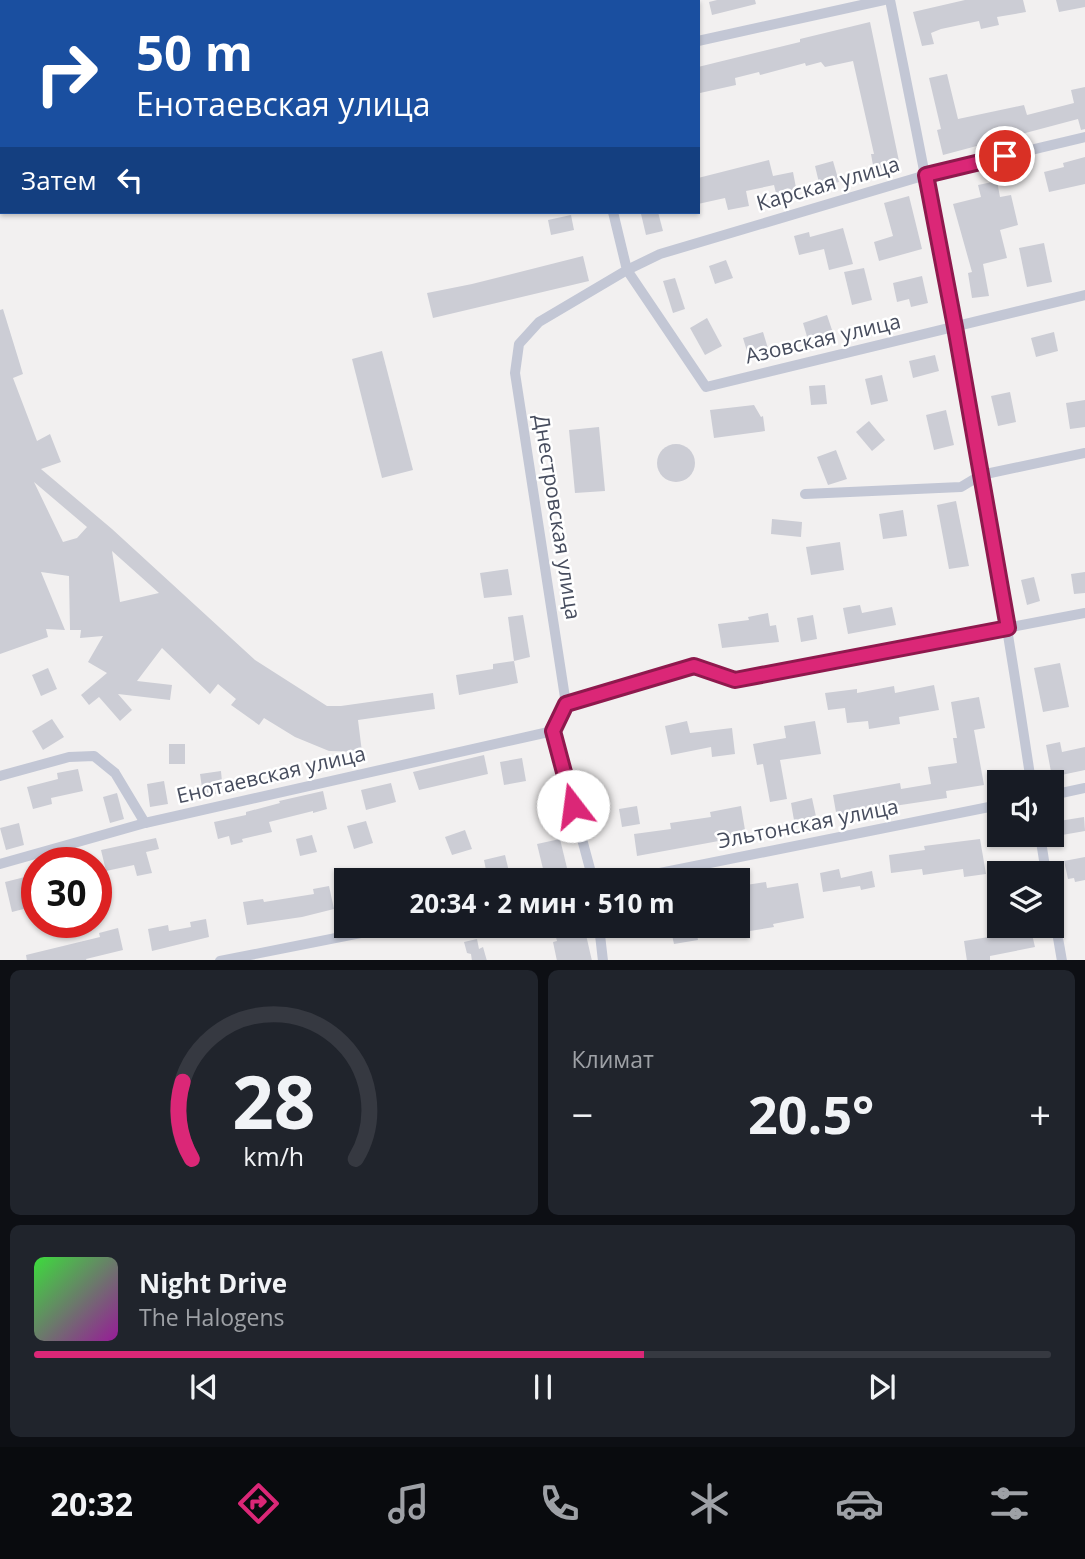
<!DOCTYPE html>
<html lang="ru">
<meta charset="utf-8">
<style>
body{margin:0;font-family:"Open Sans",sans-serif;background:#20242c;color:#f1f3f6;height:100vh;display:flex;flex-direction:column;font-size:26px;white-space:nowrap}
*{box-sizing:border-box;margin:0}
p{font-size:23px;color:#9ea1a6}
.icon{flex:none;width:38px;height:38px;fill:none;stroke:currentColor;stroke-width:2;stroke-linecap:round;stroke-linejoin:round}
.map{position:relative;height:960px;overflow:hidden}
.details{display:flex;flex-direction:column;gap:10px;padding:10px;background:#0d0f14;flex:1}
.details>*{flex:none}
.guide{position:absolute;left:0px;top:0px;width:700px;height:214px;box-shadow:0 2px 5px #0004;background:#1a4fa0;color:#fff;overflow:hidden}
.fabs{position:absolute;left:987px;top:770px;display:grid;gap:14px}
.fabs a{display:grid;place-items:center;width:77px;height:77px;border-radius:0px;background:#171b24;box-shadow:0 2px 5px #0004;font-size:35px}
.speed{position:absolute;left:21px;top:847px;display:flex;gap:14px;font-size:35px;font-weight:700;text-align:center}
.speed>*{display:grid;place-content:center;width:91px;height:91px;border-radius:50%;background:#171b24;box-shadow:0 2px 5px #0004;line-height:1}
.speed .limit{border:10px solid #d22;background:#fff;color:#111}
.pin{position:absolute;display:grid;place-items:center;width:60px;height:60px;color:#fff;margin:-30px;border:4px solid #fff;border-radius:50%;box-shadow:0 2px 7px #0007}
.me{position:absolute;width:77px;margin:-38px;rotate:345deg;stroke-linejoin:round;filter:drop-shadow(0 0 5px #0008)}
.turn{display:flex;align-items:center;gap:24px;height:147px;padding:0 21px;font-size:32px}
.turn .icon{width:91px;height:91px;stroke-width:2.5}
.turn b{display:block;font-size:49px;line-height:60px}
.then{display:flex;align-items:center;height:66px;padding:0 21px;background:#0003;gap:14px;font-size:26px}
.big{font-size:52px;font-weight:700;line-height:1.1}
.details .widget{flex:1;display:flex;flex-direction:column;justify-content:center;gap:10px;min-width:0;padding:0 24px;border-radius:10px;background:#20242c}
.details .dial{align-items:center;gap:0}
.dial svg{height:182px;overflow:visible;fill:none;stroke:#363941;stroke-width:7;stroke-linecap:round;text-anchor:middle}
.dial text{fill:#f1f3f6;stroke:none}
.song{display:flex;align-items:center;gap:21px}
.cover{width:84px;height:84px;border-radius:10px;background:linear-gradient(135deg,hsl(120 70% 55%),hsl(300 70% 35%))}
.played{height:7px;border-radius:4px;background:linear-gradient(90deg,#db2777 60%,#363941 60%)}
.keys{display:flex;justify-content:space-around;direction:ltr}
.heat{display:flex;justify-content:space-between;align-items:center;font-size:38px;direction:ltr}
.details .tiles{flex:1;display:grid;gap:10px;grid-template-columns:1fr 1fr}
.widget:last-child{grid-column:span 2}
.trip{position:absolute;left:334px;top:868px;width:416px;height:70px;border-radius:0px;background:#171b24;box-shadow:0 2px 5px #0004;font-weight:700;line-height:70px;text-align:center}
.menu{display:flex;height:112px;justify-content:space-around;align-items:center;background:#090b0e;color:#9ea1a6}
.menu .icon{width:49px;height:49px}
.menu .active{color:#db2777}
.menu b{font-size:32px;color:#f1f3f6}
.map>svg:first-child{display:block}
.building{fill:#cccdd5;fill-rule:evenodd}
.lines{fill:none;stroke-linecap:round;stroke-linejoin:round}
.minor{stroke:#c3c7d5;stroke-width:10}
.route-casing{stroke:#8e194d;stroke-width:18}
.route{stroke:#db2777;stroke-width:12}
.labels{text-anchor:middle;stroke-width:5;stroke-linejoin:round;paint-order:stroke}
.street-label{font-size:21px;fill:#474d5e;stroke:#fff}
</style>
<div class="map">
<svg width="1085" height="961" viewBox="0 0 1085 961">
<rect width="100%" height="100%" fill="#f2f0f0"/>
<g class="building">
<path d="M717 0H755L756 4 712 15 709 2Z"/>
<path d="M965 0H1023L1026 12 997 17 999 25 981 29 979 21 941 29 931 33 934 44 922 46 913 12Z"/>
<path d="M1056 0H1085V7L1059 12Z"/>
<path d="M870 22 900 166 874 171 871 154H874L853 61 825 67 821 62 806 66 805 63 760 75 759 72 735 78 736 85 700 93 698 67 800 42V39Z"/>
<path d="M947 74 958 119 1024 105 1027 115 1074 103 1071 90 1085 87V129L1081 130 1078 119 943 155 937 130 941 129 929 78Z"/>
<path d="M1085 157V184L1049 192 1044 172 1064 167 1063 163Z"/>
<path d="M769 160 773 176 793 172 797 193 777 197 774 185 746 191 749 206 728 210 725 198 698 204V178Z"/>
<path d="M833 161 839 182 820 187 815 166Z"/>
<path d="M997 181 1000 197 1011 195 1018 225 1000 230 1007 258 983 264 989 296 972 298 968 273 972 272 953 204 981 197 978 185Z"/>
<path d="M909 196 922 249 879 261 874 242 893 236 884 203Z"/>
<path d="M652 212H658L663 231 646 235 641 214Z"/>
<path d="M571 215 574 230 551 235 548 220Z"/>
<path d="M843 228 853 264 829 270 824 249 799 255 794 236 809 232 810 237Z"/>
<path d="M1044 243 1052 282 1027 287 1019 248Z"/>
<path d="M583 256 589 281 433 318 427 293 472 284Z"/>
<path d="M726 260 733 278 715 284 709 266Z"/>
<path d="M864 268 872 300 852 305 844 272Z"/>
<path d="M922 276 928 303 911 307 909 299 897 302 893 283Z"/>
<path d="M675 278 685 309 673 313 663 281Z"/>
<path d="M3 309 23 374 13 378 37 441 50 434 61 462 41 469 112 529 255 660 327 706H341L433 693 435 709 358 720 362 752 329 751 295 737 264 718 259 725 231 705 236 699 218 684 210 694 162 648 137 681 172 685 170 700 118 694 132 710 120 721 99 697 89 705 81 695 107 673 88 662 103 636 80 638 81 630H70L69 576 41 572 65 630 46 629 48 637 0 654V310ZM34 482 87 527 77 538 63 542ZM112 551 159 593 120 602Z"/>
<path d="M827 315 833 333 808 340 803 323Z"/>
<path d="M707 318 722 346 705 355 690 328Z"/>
<path d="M763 332 770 355 750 361 743 338Z"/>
<path d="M1054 332 1058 351 1036 357 1031 338Z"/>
<path d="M382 351 413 470 382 478 352 359Z"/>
<path d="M935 355 939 371 913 378 909 361Z"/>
<path d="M882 375 888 401 871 405 865 379Z"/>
<path d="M825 385 827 404 811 405 809 386Z"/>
<path d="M1010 392 1016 422 998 426 991 396Z"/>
<path d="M1085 400V427L1070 429 1066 403Z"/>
<path d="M754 405 761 417 763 416 765 431 714 438 710 410Z"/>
<path d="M946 410 954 445 934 450 926 415Z"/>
<path d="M869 421 885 440 872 451 856 432Z"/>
<path d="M599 427 605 491 575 493 569 430Z"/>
<circle cx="676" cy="463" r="19"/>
<path d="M836 450 847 479 828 485 817 457Z"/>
<path d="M956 501 969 566 949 569 937 505Z"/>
<path d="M903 510 907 536 883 539 879 514Z"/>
<path d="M772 519 802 522 801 537 771 534Z"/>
<path d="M840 542 844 570 811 575 806 547Z"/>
<path d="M508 569 512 595 484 598 480 573Z"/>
<path d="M1085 572V593L1074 594 1071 574Z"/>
<path d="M1034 577 1040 601 1027 605 1021 580Z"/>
<path d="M860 605 862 613 892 607 896 625 848 634 843 608Z"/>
<path d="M768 613 770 626 776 625 779 642 722 648 718 624 749 620 748 617Z"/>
<path d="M523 615 530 657 514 661 508 617Z"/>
<path d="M813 615 817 639 801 642 797 618Z"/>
<path d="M514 661 518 683 459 695 456 675 493 669V664Z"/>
<path d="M1060 663 1069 707 1043 712 1034 668Z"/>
<path d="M48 668 57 689 41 696 32 675Z"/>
<path d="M934 685 939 710 899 717 900 724 869 729 868 721 847 723 845 708 828 710 825 693 857 689V693L894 686 895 693Z"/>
<path d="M979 697 985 728 974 730 984 785 946 791 947 798 861 811V813L837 818 833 795 900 783 901 789 931 784 928 767 957 763 953 738H957L951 702Z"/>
<path d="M52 719 64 737 43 750 32 731Z"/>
<path d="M687 721 690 733 732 728 735 754 712 757 711 747 671 755 665 726Z"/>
<path d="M815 721 821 754 780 760 787 799 770 802 763 764 757 765 753 744 786 738 784 726Z"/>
<path d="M1060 742 1062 752 1085 747V770L1052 777 1046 745Z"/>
<rect x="169" y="744" width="16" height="20"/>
<path d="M484 755 488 774 419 790 413 772Z"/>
<path d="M522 758 526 781 504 785 500 762Z"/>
<path d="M78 769 83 791 51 798 52 804 33 809 27 787 58 779 57 773Z"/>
<path d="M221 771 223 793 203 795 200 774Z"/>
<path d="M164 781 168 804 150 807 147 784Z"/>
<path d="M391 783 396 802 366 810 361 790Z"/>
<path d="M323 791 327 809 313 813V811L269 822 272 832 242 839 243 842 231 845 229 836 218 839 214 822 246 815V812L280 803 279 801Z"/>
<path d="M117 793 124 819 110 823 103 797Z"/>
<path d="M812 798 817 821 795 826 791 803Z"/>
<path d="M637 806 640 824 622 827 619 809Z"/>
<path d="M741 806 746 836 637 856 634 834 671 829 670 823 711 817 710 812Z"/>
<path d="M1084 817 1085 831 1062 835 1059 821Z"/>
<path d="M366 821 373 843 354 849 347 826Z"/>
<path d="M19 823 24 845 6 850 0 828Z"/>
<path d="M465 830 472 849 452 855 445 837Z"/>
<path d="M312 835 317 852 300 856 296 839Z"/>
<path d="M156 838 159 849 146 852 152 873 137 876 134 865 106 871 101 850Z"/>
<path d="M560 839 567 868 544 873 537 844Z"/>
<path d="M980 839 986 874 964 877 963 869 923 875 922 869 891 873 889 855 925 850 924 846Z"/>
<path d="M505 855 511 880H488L484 860Z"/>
<path d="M1085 857V880L1075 882 1074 878 1068 879 1064 861Z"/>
<path d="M839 869 841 878 872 871 875 887 861 890 860 886 823 892 820 873Z"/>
<path d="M37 874V889L31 891 35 906 12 912 5 882Z"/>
<path d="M766 882 767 888 798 883 804 918 773 924 774 927 750 931 748 918 738 919V897L748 895 746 885Z"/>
<path d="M329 886 334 909 302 917 247 925 243 902 263 899 264 902 314 894 313 889Z"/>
<path d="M206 919 209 937 152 951 148 929 168 925 169 931 191 927 190 922Z"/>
<path d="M553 926H584L592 961H557L553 942 557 941Z"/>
<path d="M670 926H695L698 940 674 944Z"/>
<path d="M118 928 123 950 86 959 87 961H27L26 955 100 937 99 933Z"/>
<path d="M1031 930 1035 947 990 956V961H967L964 941Z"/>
<path d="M477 939 479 949 483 947 487 961H472L471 954 467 953 464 942Z"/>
</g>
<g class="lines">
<g class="minor">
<path d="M560 0V2"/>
<path d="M890 0C943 260 992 520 1031 782"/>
<path d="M698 41 884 0"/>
<path d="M1085 137 926 175 660 254 627 270 706 387 1085 295"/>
<path d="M805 494 961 487 981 475 1085 453"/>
<path d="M566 704 694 666 735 680 1085 613"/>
<path d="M0 776 69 757 94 756 115 773 145 823"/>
<path d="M1052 795 1085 788"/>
<path d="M1040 835 1046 873"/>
<path d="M0 864 145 823 553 731"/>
<path d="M593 880 553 731 566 704 515 373 519 344 539 322 627 270 613 212"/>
<path d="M625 880 999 805"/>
<path d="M1052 903 1062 961"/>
<path d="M599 926 603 961"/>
<path d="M220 961 396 926"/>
</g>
</g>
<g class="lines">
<g class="route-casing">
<path id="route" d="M573 806 553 731 566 704 694 666 735 680 1008 628 955 327 926 175 1005 156"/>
</g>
<use href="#route" class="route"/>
</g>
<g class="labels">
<g class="street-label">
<text transform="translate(828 184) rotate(-16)" y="7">Карская улица</text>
<text transform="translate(823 339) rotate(-13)" y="7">Азовская улица</text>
<text transform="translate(557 517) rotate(81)" y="7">Днестровская улица</text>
<text transform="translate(271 775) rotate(-13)" y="7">Енотаевская улица</text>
<text transform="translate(808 824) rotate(-11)" y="7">Эльтонская улица</text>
</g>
</g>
</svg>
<div class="fabs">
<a><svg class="icon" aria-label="sound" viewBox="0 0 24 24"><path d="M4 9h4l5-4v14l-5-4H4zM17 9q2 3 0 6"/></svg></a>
<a><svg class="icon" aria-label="layers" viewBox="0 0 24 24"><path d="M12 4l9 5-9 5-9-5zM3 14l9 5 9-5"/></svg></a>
</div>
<div class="speed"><div class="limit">30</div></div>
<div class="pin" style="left:1005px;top:156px;background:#d93025"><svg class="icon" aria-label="arrive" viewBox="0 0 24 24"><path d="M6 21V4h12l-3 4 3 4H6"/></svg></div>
<svg class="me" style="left:573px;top:806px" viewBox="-20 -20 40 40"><circle r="19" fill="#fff"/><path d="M0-13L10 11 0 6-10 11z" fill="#db2777"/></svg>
<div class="trip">20:34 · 2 мин · 510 m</div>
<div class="guide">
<div class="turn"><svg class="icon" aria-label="right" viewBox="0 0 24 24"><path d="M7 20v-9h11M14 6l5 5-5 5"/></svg><div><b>50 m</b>Енотаевская улица</div></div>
<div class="then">Затем<svg class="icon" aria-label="left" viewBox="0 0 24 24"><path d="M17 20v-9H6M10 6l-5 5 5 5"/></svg></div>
</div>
</div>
<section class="details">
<div class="tiles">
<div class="widget dial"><svg viewBox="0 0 100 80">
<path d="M14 69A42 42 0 1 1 86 69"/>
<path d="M14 69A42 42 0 0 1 10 35" stroke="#db2777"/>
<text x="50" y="56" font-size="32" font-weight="700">28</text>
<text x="50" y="72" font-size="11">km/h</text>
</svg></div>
<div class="widget"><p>Климат</p>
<div class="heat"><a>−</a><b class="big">20.5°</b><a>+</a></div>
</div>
<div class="widget">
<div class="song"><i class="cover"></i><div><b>Night Drive</b><p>The Halogens</p></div></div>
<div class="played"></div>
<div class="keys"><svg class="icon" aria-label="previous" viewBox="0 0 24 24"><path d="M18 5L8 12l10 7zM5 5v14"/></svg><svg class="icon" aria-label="pause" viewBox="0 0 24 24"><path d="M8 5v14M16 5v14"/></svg><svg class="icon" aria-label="next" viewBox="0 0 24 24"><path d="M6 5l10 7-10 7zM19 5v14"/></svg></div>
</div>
</div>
</section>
<nav class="menu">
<b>20:32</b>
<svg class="icon active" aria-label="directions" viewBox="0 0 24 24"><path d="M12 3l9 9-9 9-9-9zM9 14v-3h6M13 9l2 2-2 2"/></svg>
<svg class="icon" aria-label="music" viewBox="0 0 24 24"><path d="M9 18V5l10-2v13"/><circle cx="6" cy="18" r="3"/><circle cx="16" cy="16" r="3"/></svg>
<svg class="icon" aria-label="phone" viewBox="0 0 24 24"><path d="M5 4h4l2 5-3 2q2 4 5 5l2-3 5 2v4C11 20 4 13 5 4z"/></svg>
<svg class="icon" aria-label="climate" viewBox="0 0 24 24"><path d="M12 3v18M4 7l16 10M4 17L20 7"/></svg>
<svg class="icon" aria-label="car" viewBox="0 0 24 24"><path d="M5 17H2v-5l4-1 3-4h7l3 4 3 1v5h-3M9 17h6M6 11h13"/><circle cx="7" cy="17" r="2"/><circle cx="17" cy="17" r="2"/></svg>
<svg class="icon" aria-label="filters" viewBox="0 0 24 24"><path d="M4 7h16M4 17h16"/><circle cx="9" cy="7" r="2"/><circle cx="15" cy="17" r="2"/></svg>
</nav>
